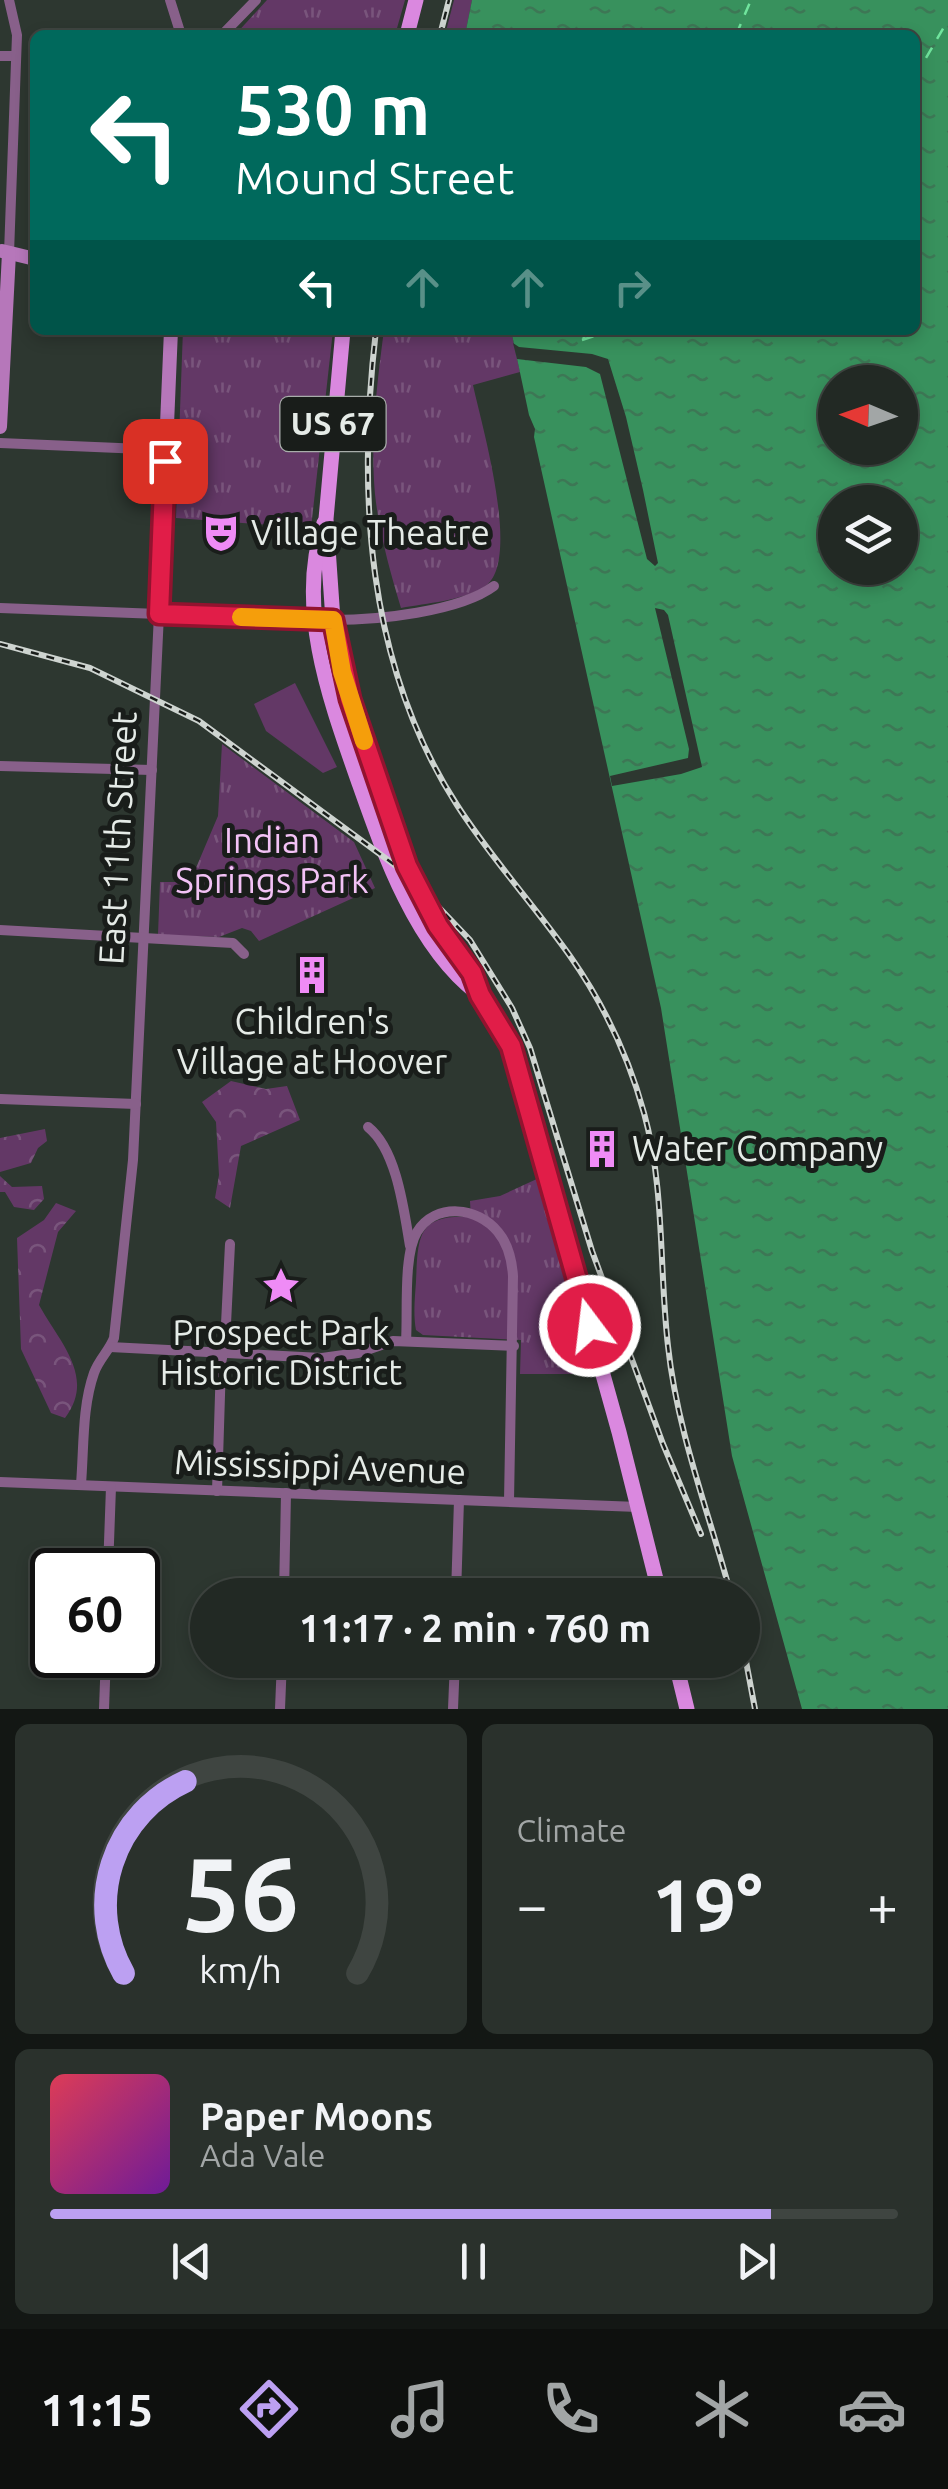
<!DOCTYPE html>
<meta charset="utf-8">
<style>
body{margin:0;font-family:Ubuntu,sans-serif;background:#2a312c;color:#f1f3f6;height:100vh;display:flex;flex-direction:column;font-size:38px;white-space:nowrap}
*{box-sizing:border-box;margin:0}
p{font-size:32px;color:#a2a6a6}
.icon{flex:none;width:55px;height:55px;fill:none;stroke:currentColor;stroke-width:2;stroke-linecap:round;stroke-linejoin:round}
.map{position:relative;height:1709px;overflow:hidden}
.details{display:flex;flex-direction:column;gap:15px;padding:15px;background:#131714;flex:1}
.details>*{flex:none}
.top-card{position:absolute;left:30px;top:30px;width:890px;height:305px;border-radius:15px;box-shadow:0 5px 15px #0003,0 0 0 2px #3f4541;background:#00695c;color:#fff;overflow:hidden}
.needle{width:65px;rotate:272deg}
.tools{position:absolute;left:818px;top:365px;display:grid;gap:20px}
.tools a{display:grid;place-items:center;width:100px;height:100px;border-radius:50%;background:#222924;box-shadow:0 5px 15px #0003,0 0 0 2px #3f4541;font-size:50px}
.speed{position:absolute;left:30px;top:1548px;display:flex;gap:20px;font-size:50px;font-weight:700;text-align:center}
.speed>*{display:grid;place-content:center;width:130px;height:130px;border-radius:50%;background:#222924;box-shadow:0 5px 15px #0003,0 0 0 2px #3f4541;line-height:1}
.speed .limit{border:5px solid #111;border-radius:15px;background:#fff;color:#111}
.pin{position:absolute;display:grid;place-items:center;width:85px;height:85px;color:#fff;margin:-42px;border-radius:20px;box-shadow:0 5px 15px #0006}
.me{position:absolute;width:110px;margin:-55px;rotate:345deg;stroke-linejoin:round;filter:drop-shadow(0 0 8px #0008)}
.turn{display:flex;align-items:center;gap:35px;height:210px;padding:0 40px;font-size:45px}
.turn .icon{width:130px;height:130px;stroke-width:2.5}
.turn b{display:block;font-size:70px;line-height:85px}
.lanes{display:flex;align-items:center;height:95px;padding:0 40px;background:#0003;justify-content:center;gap:50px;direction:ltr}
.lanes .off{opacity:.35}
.big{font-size:75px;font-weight:700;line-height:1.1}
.details .card{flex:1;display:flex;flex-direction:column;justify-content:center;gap:15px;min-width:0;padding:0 35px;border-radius:15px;background:#2a312c}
.details .dial{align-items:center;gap:0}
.dial svg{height:260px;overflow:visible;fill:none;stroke:#3f4541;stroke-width:7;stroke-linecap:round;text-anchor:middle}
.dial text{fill:#f1f3f6;stroke:none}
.song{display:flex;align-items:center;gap:30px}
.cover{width:120px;height:120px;border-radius:15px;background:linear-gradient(135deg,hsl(350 70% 55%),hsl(280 70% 35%))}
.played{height:10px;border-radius:5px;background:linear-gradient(90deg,#bca0f2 85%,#3f4541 85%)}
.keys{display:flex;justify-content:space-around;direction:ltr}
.heat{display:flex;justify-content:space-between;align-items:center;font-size:55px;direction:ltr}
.details .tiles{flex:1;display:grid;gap:15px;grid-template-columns:1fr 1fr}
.card:last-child{grid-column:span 2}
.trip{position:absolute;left:190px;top:1578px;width:570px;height:100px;border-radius:50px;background:#222924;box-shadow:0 5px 15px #0003,0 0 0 2px #3f4541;font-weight:700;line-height:100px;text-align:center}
.tab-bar{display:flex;height:160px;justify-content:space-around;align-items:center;background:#0e100e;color:#a2a6a6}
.tab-bar .icon{width:70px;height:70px}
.tab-bar .current{color:#bca0f2}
.tab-bar b{font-size:45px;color:#f1f3f6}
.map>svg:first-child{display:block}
.grass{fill:#633866}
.forest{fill:url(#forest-crowns)}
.park{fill:url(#park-tufts)}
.water{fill:url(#water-ripples);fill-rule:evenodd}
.pier{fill:#2d3730}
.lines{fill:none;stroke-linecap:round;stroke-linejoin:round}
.ferry{stroke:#70e49d;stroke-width:2.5;stroke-dasharray:12 10;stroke-linecap:butt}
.street{stroke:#88608a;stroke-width:10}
.secondary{stroke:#b677ba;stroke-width:14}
.primary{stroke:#da88df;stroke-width:15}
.rail-casing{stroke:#ced4d0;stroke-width:6}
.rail{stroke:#191d1a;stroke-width:2.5;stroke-dasharray:8;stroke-linecap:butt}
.route-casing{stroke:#92132f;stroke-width:25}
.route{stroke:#e11d48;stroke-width:18}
.slow{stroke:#f59e0b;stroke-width:18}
.labels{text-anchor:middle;stroke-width:10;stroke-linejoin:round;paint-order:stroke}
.shield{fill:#191d1a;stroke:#a8adaa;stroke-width:2.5}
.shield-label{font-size:32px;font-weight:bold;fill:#e5ebe7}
.poi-label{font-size:35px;fill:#e5ebe7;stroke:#191d1a;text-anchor:start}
.street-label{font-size:35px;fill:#e5ebe7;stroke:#191d1a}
.park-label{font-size:35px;fill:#f3c2f6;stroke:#191d1a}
</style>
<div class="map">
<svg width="948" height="1709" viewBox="0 0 948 1709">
<defs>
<pattern id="forest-crowns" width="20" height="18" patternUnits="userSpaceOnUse" patternTransform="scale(2.5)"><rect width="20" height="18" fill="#633866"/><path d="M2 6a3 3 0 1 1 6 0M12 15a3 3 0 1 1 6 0" fill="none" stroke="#79557c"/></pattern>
<pattern id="park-tufts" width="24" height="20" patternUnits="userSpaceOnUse" patternTransform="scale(2.5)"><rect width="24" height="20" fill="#633866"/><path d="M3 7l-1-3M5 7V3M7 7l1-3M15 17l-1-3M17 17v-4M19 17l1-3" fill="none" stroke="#79557c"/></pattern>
<pattern id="water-ripples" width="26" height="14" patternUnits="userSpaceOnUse" patternTransform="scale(2.5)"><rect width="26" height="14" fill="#38915d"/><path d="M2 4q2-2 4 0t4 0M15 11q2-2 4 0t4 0" fill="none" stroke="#3d7755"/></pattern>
</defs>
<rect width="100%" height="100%" fill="#2d3730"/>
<path class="grass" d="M295 683 337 767 323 773 266 731 254 704Z"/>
<g class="forest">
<path d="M231 1081 266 1089 287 1086 300 1120 241 1146 230 1208 215 1198 219 1175 216 1122 202 1102Z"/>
<path d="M45 1129 47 1141 38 1148 31 1163 0 1172V1138Z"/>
<path d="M0 1176 12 1187 42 1186 44 1199 34 1210 14 1207 5 1192H0Z"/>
<path d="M56 1203 76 1211 58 1232 39 1305C60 1343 96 1377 65 1418L51 1413 21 1349 17 1238 44 1220Z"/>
</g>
<g class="park">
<path d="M267 0H405L395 35H235Z"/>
<path d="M454 0H472L465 35H445Z"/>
<path d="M183 330H333L311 528 176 518Z"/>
<path d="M384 330H511L520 372 473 385C481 423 523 564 484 587 461 601 427 603 401 608 390 571 379 532 375 494 370 440 377 383 384 330Z"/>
<path d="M222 744 354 842 375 888 259 941 251 931 242 928 219 937 158 935 160 882H190L218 816Z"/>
<path d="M539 1178 595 1374H520L521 1340 423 1335 416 1330C413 1314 415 1297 416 1282 418 1236 417 1214 471 1217L470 1201 500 1196Z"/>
</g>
<path class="water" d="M472 0H948V1709H802L732 1456 661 1008 534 437 535 429 529 415 511 330H915V35H465ZM835 382H900V448H835ZM835 502H900V568H835Z"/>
<g class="pier">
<path d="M513 343 519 347 592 354 608 359 626 417 643 490 658 563 655 566 647 559 600 374 586 367 517 359Z"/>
<path d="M655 608 664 610 668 615 702 767 681 774 612 786 610 776 688 758 689 749Z"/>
</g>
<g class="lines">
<g class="ferry">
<path d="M736 35 751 0"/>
<path d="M915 77 948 20"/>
<path d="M583 339 589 330"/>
<path d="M582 340 612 330"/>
</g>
<g class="street">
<path d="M170 0 181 35"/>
<path d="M222 35 256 0"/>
<path d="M0 56H16"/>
<path d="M9 253 17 35 9 0"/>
<path d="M0 443 166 450"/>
<path d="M0 608 159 614 133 1160 114 1338C109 1351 99 1359 94 1373 82 1407 84 1447 81 1484"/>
<path d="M333 620C377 620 459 612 494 586"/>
<path d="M0 766 152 770"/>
<path d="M0 930 233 943 244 954"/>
<path d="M0 1099 136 1104"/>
<path d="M368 1127C397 1150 404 1211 410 1246"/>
<path d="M406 1341C408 1313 403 1255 417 1232 436 1202 478 1207 498 1232 509 1245 512 1261 513 1276L509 1501"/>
<path d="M110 1347 322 1358 358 1353 393 1341 514 1346"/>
<path d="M0 1482 638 1507"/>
<path d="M217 1491 221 1363 225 1344 230 1244"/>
<path d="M108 1570 111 1487"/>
<path d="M284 1595 286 1493"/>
<path d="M456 1595 459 1500"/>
<path d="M104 1709 106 1655"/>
<path d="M280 1709 282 1660"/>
<path d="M453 1709 455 1660"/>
</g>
<g class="secondary">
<path d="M2 251 35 259"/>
<path d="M171 330 159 614 333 620"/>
<path d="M0 427 9 253"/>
</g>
<g class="primary">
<path d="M407 35 416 0"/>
<path d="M343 330 326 519 333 620 342 672 407 866 438 926 472 973 479 995 511 1045 619 1432 660 1595"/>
<path d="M324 523C295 608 331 703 359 783 384 854 416 946 477 993"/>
<path d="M675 1660 687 1709"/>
</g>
<g class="rail-casing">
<g id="rail">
<path d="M440 35 449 0"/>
<path d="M376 330C357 492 366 664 457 805 491 858 534 905 570 956 603 1003 629 1058 644 1113 665 1188 659 1269 668 1346 677 1431 709 1513 731 1595"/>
<path d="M0 644 90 668 199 721 407 874 470 940 512 1008 530 1048 592 1251 663 1444 701 1534"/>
<path d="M742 1640 755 1709"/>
</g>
</g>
<use href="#rail" class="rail"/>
</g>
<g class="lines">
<g class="route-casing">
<path id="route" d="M165 461 159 614 333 620 350 699 407 866 438 926 472 973 480 995 511 1046 590 1326"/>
</g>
<use href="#route" class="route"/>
<path class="slow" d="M241 617 333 620 342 672 364 741"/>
</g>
<defs>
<g id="theatre-bare" transform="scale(3)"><path d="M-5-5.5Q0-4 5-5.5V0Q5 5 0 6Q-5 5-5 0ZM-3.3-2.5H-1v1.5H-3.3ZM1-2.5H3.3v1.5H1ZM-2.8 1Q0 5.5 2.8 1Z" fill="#ef8bf6" stroke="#191d1a" stroke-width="2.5" paint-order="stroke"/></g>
<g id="building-bare" transform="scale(3)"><path d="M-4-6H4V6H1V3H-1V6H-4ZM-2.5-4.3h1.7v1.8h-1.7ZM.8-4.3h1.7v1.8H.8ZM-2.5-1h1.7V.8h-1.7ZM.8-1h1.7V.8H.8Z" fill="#ef8bf6" stroke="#191d1a" stroke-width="2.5" paint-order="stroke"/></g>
<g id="sight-bare" transform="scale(3)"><path d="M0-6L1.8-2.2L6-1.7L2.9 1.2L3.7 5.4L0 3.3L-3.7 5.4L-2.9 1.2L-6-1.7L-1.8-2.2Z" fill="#ef8bf6" stroke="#191d1a" stroke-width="2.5" paint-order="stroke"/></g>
</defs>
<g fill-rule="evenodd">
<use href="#theatre-bare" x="221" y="533"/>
<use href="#building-bare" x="312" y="975"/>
<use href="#building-bare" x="602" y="1149"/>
<use href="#sight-bare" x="281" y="1286"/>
</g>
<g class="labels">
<rect class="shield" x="280.5" y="397" width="105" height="54" rx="8"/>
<g class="shield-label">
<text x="333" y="435">US 67</text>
</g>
<g class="poi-label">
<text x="251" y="545">Village Theatre</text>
<text x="312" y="1034" text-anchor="middle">Children's<tspan x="312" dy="40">Village at Hoover</tspan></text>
<text x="632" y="1161">Water Company</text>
<text x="281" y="1345" text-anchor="middle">Prospect Park<tspan x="281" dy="40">Historic District</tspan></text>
</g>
<g class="street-label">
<text transform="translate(118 838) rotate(-87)" y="12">East 11th Street</text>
<text transform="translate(320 1467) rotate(2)" y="12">Mississippi Avenue</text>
</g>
<g class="park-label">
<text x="272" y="853">Indian<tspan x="272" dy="40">Springs Park</tspan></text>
</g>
</g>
</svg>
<div class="tools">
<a><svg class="needle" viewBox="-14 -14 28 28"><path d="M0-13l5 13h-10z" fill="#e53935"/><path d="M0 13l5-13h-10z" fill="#a2a6a6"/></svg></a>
<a><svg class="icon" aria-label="layers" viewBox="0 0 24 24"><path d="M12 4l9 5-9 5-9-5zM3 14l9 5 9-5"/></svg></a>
</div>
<div class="speed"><div class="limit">60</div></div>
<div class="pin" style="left:165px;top:461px;background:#d93025"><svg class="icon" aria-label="arrive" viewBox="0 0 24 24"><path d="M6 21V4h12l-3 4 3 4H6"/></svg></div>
<svg class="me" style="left:590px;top:1326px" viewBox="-20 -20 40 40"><circle r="17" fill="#e11d48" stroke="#fff" stroke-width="3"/><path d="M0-11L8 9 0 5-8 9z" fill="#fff"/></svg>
<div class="trip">11:17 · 2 min · 760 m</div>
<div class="top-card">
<div class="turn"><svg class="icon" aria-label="left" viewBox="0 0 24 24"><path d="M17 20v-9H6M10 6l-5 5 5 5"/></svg><div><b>530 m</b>Mound Street</div></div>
<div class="lanes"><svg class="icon" aria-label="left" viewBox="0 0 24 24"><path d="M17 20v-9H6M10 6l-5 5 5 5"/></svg><svg class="icon off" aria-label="ahead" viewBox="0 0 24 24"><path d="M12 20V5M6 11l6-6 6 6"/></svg><svg class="icon off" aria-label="ahead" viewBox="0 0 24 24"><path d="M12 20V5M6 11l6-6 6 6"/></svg><svg class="icon off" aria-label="right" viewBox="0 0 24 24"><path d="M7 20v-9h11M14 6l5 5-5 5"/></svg></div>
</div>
</div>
<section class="details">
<div class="tiles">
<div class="card dial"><svg viewBox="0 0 100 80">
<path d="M14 69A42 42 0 1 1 86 69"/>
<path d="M14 69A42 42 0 0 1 33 10" stroke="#bca0f2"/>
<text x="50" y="56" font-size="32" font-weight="700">56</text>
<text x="50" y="72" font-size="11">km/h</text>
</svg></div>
<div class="card"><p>Climate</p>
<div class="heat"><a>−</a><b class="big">19°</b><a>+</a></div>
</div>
<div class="card">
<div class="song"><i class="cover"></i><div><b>Paper Moons</b><p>Ada Vale</p></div></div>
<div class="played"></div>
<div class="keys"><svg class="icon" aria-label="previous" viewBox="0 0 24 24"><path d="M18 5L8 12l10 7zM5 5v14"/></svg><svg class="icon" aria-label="pause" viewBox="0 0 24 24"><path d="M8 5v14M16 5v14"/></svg><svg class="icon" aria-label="next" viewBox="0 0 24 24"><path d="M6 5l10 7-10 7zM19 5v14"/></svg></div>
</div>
</div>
</section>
<nav class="tab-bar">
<b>11:15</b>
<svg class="icon current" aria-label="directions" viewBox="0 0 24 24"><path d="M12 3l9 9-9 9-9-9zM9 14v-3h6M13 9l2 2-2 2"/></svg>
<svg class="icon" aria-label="music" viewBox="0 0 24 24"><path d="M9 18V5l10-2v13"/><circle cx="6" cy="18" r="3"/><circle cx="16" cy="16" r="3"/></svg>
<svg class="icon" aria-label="phone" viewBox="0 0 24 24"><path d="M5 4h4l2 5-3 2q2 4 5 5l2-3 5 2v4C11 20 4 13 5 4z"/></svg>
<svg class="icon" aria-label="climate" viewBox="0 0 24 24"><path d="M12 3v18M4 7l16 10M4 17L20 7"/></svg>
<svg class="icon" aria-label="car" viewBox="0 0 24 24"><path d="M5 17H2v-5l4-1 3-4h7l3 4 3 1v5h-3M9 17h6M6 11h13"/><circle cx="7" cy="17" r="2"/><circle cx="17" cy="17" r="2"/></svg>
</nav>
